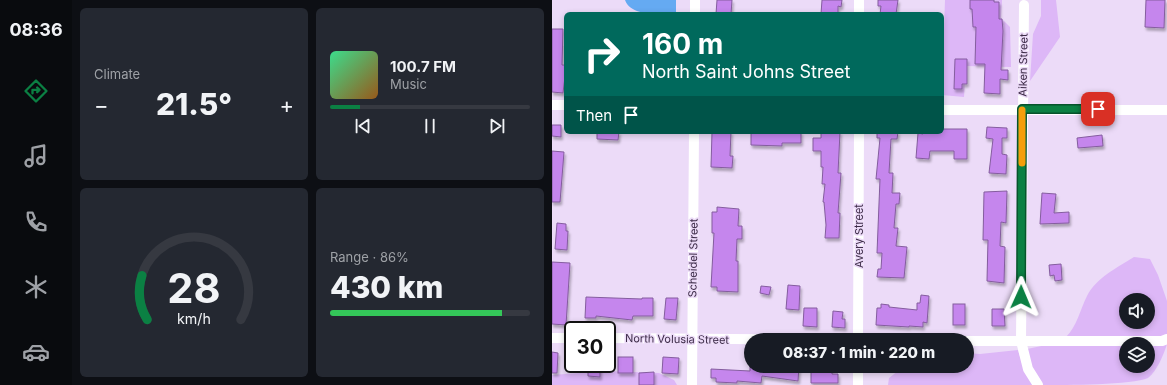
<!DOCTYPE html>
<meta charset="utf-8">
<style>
body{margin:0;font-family:Inter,sans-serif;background:#242831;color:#f1f3f6;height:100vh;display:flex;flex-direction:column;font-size:15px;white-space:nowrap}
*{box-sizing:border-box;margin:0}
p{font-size:13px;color:#9ea1a6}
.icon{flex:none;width:22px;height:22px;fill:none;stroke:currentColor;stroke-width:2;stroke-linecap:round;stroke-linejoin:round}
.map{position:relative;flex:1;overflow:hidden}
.details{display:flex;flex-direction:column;gap:8px;padding:8px;background:#0d0f14;width:480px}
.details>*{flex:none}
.guide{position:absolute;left:12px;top:12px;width:380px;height:122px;border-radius:6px;box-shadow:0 2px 6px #0003;background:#00695c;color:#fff;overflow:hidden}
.tools{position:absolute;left:567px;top:293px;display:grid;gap:8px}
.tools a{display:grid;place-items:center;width:36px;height:36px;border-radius:50%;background:#171b24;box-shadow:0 2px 6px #0003;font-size:20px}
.speed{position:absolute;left:12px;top:321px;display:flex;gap:8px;font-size:20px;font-weight:700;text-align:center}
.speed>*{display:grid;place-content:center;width:52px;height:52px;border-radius:50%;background:#171b24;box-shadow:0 2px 6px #0003;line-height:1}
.speed .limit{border:2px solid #111;border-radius:6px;background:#fff;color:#111}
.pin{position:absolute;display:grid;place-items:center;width:34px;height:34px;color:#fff;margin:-17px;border-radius:8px;box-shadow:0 2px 6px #0006}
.me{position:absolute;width:44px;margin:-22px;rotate:1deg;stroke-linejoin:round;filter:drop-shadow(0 0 3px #0008)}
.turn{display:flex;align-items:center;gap:14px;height:84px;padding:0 12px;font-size:18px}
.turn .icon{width:52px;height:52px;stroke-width:2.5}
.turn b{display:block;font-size:28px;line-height:34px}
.then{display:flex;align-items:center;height:38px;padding:0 12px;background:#0003;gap:8px;font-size:15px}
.big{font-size:30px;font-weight:800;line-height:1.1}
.details .card{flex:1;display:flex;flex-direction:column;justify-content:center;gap:6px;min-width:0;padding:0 14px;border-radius:6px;background:#242831}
.details .dial{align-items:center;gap:0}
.dial svg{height:104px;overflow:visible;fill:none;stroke:#363941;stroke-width:7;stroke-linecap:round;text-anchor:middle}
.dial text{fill:#f1f3f6;stroke:none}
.song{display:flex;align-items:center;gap:12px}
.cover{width:48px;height:48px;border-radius:6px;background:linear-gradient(135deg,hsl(150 70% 55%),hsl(30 70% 35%))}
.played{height:4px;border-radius:2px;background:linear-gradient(90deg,#0b8043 15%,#363941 15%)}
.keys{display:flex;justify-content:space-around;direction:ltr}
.heat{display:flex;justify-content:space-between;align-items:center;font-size:22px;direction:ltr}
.charge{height:6px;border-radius:3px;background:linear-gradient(90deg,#34c759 86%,#363941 0)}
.details .tiles{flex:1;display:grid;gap:8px;grid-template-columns:repeat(2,1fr)}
.trip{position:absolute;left:192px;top:333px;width:230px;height:40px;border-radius:20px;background:#171b24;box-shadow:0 2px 6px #0003;font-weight:800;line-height:40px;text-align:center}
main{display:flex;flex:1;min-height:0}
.menu{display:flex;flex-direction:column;width:72px;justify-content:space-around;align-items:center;background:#090b0e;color:#9ea1a6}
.menu .icon{width:28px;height:28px}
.menu .on{color:#0b8043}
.menu b{font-size:18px;color:#f1f3f6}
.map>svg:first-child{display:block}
.green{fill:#ddb7f7;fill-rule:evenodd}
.water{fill:#65aaf2}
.building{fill:#c586ed;stroke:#845d9e;filter:url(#shadow)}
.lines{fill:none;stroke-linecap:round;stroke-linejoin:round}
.minor{stroke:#fff;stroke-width:10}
.route-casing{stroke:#07532c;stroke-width:10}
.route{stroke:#0b8043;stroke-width:7}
.slow{stroke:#f59e0b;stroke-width:7}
.labels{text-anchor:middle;stroke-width:3;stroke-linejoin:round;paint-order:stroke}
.street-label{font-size:11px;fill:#3d2c48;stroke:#ecdbf8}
</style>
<main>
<nav class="menu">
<b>08:36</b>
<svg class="icon on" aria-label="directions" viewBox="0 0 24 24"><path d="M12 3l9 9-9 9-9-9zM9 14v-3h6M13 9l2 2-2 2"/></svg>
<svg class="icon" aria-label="music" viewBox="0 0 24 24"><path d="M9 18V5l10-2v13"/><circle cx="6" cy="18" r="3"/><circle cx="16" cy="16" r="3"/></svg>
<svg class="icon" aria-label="phone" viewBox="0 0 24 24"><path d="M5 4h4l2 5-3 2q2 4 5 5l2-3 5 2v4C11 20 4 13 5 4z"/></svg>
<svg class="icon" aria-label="climate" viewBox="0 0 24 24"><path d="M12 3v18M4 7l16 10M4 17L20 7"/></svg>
<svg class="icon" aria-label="car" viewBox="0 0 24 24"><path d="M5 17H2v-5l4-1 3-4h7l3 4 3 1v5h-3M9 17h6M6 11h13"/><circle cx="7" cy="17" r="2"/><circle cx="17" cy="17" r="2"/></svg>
</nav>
<section class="details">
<div class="tiles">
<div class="card"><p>Climate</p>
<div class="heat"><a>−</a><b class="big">21.5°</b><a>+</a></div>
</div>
<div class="card">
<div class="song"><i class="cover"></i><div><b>100.7 FM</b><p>Music</p></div></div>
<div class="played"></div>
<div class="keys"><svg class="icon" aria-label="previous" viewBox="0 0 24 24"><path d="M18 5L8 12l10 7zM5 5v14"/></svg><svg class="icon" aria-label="pause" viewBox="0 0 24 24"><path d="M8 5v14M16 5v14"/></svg><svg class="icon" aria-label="next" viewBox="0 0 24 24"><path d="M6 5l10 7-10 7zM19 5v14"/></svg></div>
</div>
<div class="card dial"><svg viewBox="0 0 100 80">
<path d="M14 69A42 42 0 1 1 86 69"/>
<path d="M14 69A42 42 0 0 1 10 35" stroke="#0b8043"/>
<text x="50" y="56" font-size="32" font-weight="700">28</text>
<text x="50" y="72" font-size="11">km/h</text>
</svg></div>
<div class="card"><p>Range · 86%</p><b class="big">430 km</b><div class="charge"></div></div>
</div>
</section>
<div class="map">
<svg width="615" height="385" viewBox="0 0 615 385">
<defs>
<filter id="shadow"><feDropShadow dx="1.5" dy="3" stdDeviation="1" flood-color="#0004"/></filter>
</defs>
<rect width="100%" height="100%" fill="#ecdbf8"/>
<g class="green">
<path d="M393 0H450L449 18 458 27 459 67 414 66 412 97 390 95V29H392Z"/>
<path d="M489 0H504L508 37 478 81 481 34 489 16Z"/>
<path d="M582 257 598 259 606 275 615 301V334L609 337H514C525 326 528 310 535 296 545 277 565 268 582 257ZM574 300H596V322H574Z"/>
<path d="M615 344C612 354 605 371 596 378 581 385 513 385 491 385L480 367 475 349 494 345H574V366H596V345Z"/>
<path d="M466 350 472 370 481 385H336L337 378 351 367 356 366H415V353L428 354Z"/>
<path d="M54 371 107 373 122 380 125 385H0V375Z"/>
</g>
<path class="water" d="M73 0H124V14C109 14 79 17 73 0Z"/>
<g class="building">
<path d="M165 0H180L179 14H164Z"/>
<path d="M270 0H290L289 7 286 6V14H269Z"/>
<path d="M326 0H346L344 14H328L329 6H326Z"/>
<path d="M418 0H442V2H447V19H450L451 31 449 70H456V80L448 79V94L432 93 433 64H423L424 27H421L420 9H418Z"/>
<path d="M594 0H613L612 28 593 27Z"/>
<path d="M0 29H11L10 65H14V77H13L11 93 0 92Z"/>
<path d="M403 59H415V84H410V89H402Z"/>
<path d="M0 125H9V137L0 136Z"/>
<path d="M435 127 455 128V138H450V154L455 155 454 174 437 173 441 139 434 138Z"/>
<path d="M390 129H415V159H402V151H378L377 159 364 158 366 133 371 134V132H390Z"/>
<path d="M45 132H67L66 140 45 139Z"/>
<path d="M160 132H179L178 156H181L180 168 159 167Z"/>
<path d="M199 132H249V143H230V146L199 145Z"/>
<path d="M269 132H288L286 173H289L286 213H288L287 238H273L274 225 272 202H271L273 184H270L271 167H269V151H261V138H269Z"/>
<path d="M325 132H346L345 139H339L337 173H341L340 193H348L347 204H344L342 228H346L344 246 355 247 352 278 325 277 326 269H329L330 253H325L328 179H324L328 138H325Z"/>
<path d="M550 135 551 146 526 148 525 138Z"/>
<path d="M0 151 12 152 8 202H0Z"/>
<path d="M455 191 454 223 449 222 448 246 453 247 452 283 435 281 436 240H431L432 192Z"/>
<path d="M490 193 504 194 502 213 517 212V223L488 224Z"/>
<path d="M165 207 187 209 186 226H190V239H185L184 261H186V292L165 291V287H159L162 233H160V212H165Z"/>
<path d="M5 223 14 224V231H16L15 250 3 249Z"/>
<path d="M0 262 18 263 14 325 0 324Z"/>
<path d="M509 264 510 280 503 281 502 275 498 276 497 265Z"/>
<path d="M236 285 248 286 247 310 234 309Z"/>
<path d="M209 286 219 287 217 295 208 293Z"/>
<path d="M369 295 377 296 375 323 371 322V327L357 326V327L324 325 325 308H329V304L337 305V307L365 310V303H368Z"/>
<path d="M34 297 90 299V298H101V316H81L80 320 44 316V318H33Z"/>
<path d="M114 298H126L124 320 112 319Z"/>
<rect x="401" y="304" width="12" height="21"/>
<path d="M252 308H265V327L251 326Z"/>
<path d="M440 309H452L453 326H440Z"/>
<path d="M281 311 291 312 290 319H293V328L280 327Z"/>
<path d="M0 352 6 353 5 373H0Z"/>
<rect x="66" y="357" width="15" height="16"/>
<path d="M111 357 127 358 126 374 110 373Z"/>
<path d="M36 364H48V377L36 376Z"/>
<path d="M198 366H247L246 381 210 376 209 383 185 381V383L164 382V378H159V369L198 371Z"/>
<path d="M259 370H280V374H286V383H259Z"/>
<path d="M102 372V385H87V373Z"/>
</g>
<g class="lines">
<g class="minor">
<path d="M472 5 469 341 476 369 486 385"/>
<path d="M143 14V0"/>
<path d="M307 14V0"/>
<path d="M0 105H14"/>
<path d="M390 110H615"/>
<path d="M0 338H21"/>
<path d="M55 338 315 340"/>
<path d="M306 340 307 132"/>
<path d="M415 341H610L615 339"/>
<path d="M140 385 142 132"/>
<path d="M306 385V366"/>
</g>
</g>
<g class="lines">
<g class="route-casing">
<path id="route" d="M469 297 470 109H546"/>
</g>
<use href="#route" class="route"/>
<path class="slow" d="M470 163V110"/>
</g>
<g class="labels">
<g class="street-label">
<text transform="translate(471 65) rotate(-89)" y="4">Aiken Street</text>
<text transform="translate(307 236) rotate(-90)" y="4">Avery Street</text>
<text transform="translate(141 258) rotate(-89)" y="4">Scheidel Street</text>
<text transform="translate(125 339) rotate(1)" y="4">North Volusia Street</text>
</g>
</g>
</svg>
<div class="tools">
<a><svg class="icon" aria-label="sound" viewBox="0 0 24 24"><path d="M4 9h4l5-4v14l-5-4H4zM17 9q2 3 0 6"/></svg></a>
<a><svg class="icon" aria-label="layers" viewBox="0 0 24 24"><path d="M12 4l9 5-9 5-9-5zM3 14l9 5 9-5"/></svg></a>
</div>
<div class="speed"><div class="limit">30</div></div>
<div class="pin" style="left:546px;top:109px;background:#d93025"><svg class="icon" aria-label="arrive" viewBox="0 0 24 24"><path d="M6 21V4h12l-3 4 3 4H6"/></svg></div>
<svg class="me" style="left:469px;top:297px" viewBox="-20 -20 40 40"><path d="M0-17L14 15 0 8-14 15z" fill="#0b8043" stroke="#fff" stroke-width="4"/></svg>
<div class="trip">08:37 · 1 min · 220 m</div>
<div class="guide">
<div class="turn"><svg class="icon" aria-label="right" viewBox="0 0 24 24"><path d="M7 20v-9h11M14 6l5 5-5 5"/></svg><div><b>160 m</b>North Saint Johns Street</div></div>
<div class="then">Then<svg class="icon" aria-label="arrive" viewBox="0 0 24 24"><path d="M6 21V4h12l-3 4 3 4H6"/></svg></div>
</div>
</div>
</main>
